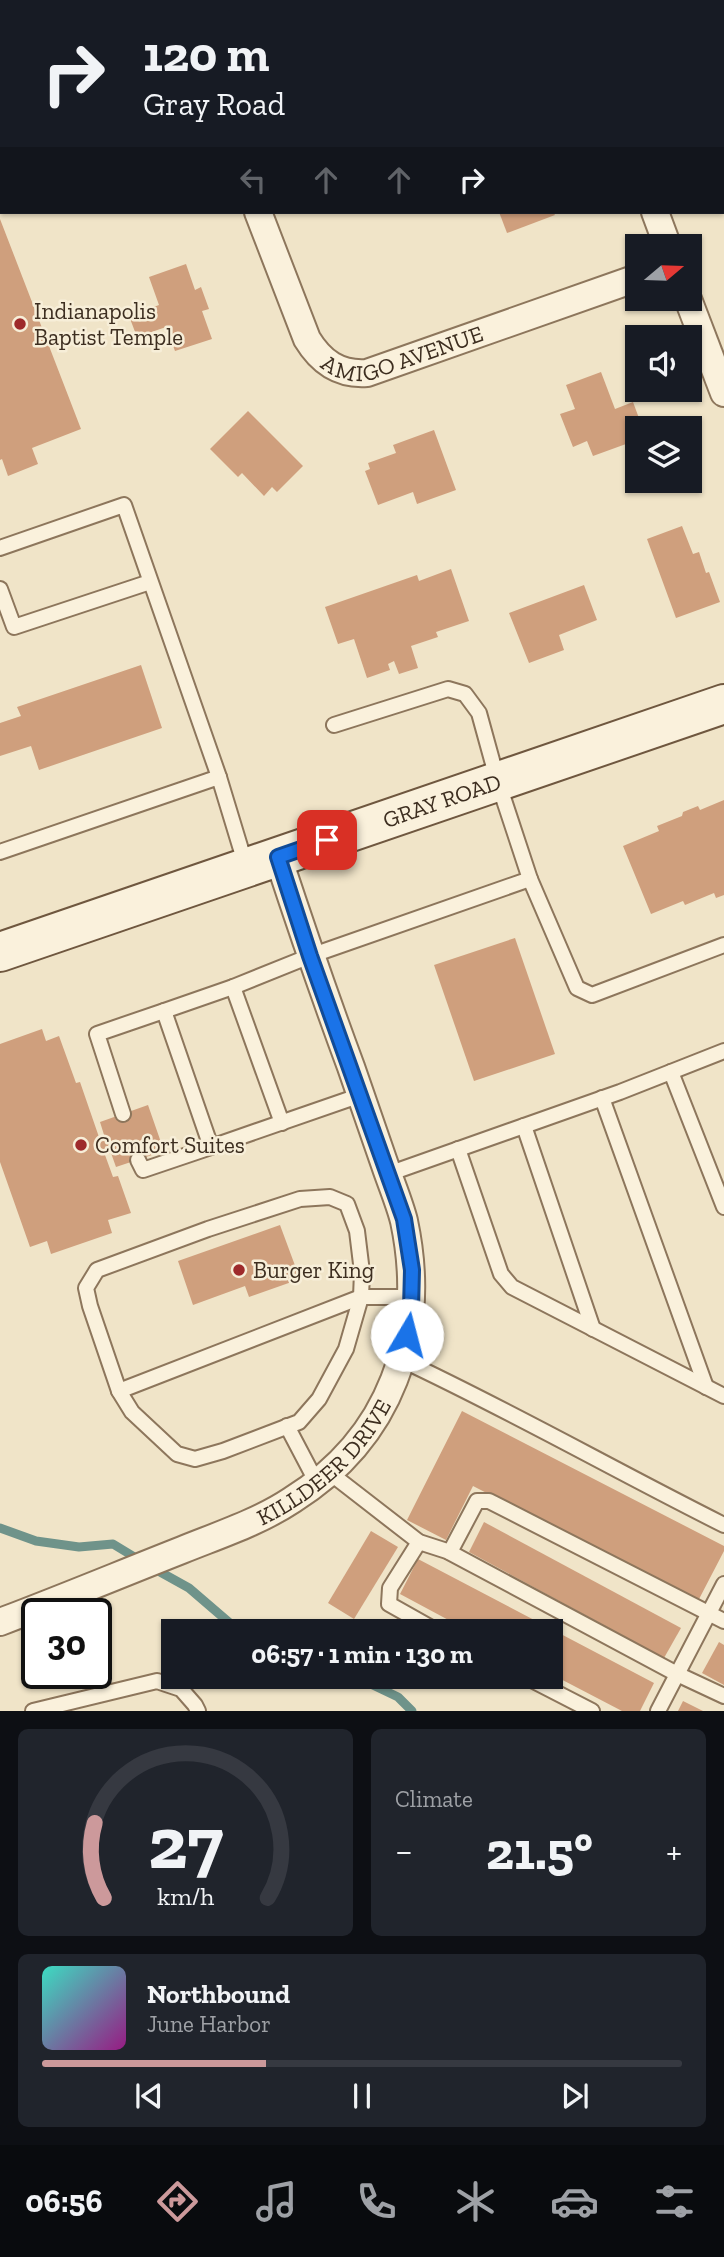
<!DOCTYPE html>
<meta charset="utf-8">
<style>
body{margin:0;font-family:"Zilla Slab",serif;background:#20242c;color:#f1f3f6;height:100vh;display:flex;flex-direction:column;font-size:26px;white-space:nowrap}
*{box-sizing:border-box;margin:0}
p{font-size:23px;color:#9ea1a6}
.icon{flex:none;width:38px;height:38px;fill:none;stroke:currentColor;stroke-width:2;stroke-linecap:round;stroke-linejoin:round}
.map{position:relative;height:1711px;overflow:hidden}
.details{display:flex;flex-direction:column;gap:18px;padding:18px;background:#0d0f14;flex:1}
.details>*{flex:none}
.guide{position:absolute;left:0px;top:0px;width:724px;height:214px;box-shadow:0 2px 5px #0004;background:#171b24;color:#f1f3f6;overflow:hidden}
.needle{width:46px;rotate:71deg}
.controls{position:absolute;left:625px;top:234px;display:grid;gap:14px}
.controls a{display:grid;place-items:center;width:77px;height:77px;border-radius:0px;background:#171b24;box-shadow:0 2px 5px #0004;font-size:35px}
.speed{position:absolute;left:21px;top:1598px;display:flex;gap:14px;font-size:35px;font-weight:700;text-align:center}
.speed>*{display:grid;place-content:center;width:91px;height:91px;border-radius:50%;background:#171b24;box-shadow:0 2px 5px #0004;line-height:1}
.speed .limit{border:4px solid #111;border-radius:10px;background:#fff;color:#111}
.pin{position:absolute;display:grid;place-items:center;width:60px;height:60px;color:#fff;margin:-30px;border-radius:14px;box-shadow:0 4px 10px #0006}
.me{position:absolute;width:77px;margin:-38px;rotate:8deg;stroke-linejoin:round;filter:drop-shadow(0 0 5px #0008)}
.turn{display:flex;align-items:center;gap:24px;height:147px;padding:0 28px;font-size:32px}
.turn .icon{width:91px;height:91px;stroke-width:2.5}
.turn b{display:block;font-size:49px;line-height:60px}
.lanes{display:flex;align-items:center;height:66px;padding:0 28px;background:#0003;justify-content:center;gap:35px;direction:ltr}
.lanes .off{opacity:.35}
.big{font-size:52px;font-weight:800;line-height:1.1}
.details .widget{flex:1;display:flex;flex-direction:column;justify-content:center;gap:10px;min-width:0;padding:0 24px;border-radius:10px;background:#20242c}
.details .dial{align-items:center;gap:0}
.dial svg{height:182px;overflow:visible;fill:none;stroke:#363941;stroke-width:7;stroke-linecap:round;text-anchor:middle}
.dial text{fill:#f1f3f6;stroke:none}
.song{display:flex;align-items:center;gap:21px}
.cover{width:84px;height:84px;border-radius:10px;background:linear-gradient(135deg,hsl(170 70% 55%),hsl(310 70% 35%))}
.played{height:7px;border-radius:4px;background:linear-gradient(90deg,#cc999b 35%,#363941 35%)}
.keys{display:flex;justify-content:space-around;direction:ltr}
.heat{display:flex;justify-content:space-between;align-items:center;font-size:38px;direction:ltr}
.details .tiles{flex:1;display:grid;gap:18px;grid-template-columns:1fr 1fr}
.widget:last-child{grid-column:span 2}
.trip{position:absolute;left:161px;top:1619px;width:402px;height:70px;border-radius:0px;background:#171b24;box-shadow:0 2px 5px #0004;font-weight:800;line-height:70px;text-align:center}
.menu{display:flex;height:112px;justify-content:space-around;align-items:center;background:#090b0e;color:#9ea1a6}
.menu .icon{width:49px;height:49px}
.menu .active{color:#cc999b}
.menu b{font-size:32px;color:#f1f3f6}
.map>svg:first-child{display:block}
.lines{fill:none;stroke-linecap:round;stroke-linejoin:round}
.stream{stroke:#6f938a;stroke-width:9}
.building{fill:#cf9f7d}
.lane-casing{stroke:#8d765c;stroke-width:18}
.street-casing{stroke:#8d765c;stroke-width:30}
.secondary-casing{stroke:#6f573f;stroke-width:42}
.lane{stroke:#faf1dc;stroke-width:14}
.street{stroke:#faf1dc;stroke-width:26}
.secondary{stroke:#faf1dc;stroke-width:38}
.route-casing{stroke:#114b97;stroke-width:18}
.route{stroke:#1a73e8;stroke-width:12}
.poi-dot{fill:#9e2a2b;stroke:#f7eed8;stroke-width:2.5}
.labels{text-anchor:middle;stroke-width:5;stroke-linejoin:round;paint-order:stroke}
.poi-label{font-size:23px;fill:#3d2e20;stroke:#f7eed8;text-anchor:start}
.street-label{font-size:23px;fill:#3d2e20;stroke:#f7eed8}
</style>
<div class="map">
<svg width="724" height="1711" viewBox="0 0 724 1711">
<rect width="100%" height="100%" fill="#f0e4c8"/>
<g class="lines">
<g class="stream">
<path d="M0 1528 36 1541 79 1547 113 1544 141 1561"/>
<path d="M153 1568 189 1588 239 1631"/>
<path d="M354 1676 398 1697 412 1711"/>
</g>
</g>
<g class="building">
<path d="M499 212H553L555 215 507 233Z"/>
<path d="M0 219 81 429 32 448 38 464 8 476 2 459 0 460Z"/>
<path d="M186 264 195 290 201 287 209 309 202 311 212 339 175 351 166 327 137 337 129 316 159 305 149 277Z"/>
<path d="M601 372 615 409 633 402 643 429H637V440L593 456 587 441 573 447 560 414 575 409 566 385Z"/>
<path d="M248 411 303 466 277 492 272 487 264 496 242 473 238 477 210 449Z"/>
<path d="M434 430 456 490 417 504 413 492 378 505 365 471 370 469 368 463 396 453 393 445Z"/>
<path d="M682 526 693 554 699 552 706 573 709 572 720 602 676 618 647 539Z"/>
<path d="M451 569 469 621 436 632 438 637 411 646 418 668 399 674 394 661 388 664 390 670 367 678 354 639 338 644 325 607 417 575 419 581Z"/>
<path d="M584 585 597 620 559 635 564 650 529 663 509 613Z"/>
<path d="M141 665 162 728 39 770 31 746 0 756V723L21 716 17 707Z"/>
<path d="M724 800V895L716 898 714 893 685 905 683 901 651 914 623 846 659 831 657 826 682 816 683 812 698 806 700 810Z"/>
<path d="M515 938 555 1054 474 1081 434 965Z"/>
<path d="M42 1029 46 1041 59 1036 76 1083 80 1082 100 1140 105 1138 100 1122 148 1105 164 1151 116 1167 111 1153 105 1155 113 1177 118 1176 131 1213 108 1220 112 1233 51 1254 47 1241 30 1247 0 1162V1044Z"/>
<path d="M280 1225 300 1279 249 1297 245 1286 193 1305 178 1261Z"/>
<path d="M462 1411 724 1546V1551L698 1601 473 1486 446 1540 407 1520Z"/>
<path d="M484 1522 681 1628 664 1658 469 1552Z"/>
<path d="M371 1531 398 1547 354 1619 328 1603Z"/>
<path d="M418 1559 654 1683 640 1711H622L551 1674V1631H469L400 1594Z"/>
<path d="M719 1642 724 1645V1685L702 1673Z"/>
<path d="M683 1701 703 1711H678Z"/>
</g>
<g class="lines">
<g class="lane-casing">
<g id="lane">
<path d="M0 548 124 505 219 777"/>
<path d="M0 589 14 627 150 582"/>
<path d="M334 725 448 689 465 694 479 713 498 782 530 879 310 956 233 987 164 1011 211 1147 361 1095"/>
<path d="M0 852 219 777 246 866"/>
<path d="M530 879 577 988 592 995 724 945"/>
<path d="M233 987 282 1123"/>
<path d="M671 1072 724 1207"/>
<path d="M602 1098 706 1387"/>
<path d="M123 1114 97 1034 164 1011"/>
<path d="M524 1126 593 1329"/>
<path d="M458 1149 501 1274 512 1287 724 1396"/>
<path d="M138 1160 143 1170 211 1147"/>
<path d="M388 1174 620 1092 724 1051"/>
<path d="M330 1197 347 1204 357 1231 362 1272 361 1297 346 1349 319 1399 299 1422 223 1451 195 1459 177 1454 132 1412 119 1391 90 1306 86 1288 97 1270 208 1229 300 1199Z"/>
<path d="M402 1360C511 1411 616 1471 724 1525"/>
<path d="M119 1391 361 1297H412"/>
<path d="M287 1426 317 1483"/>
<path d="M330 1473 419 1542 450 1552 477 1501H489L724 1621"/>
<path d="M419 1542 390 1588 389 1604 437 1631"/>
<path d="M449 1552 677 1674 724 1696"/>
<path d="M524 1676 592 1711"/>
<path d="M33 1711 157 1681 181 1689 195 1705 198 1711"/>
<path d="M658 1711 724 1584"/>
</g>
</g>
<g class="street-casing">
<g id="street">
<path d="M178 0V2"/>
<path d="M573 0 574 2"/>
<path id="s1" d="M258 212 307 339C321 362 339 375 367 373L637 278"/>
<path d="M655 212 668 247"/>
<path d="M688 299 724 393"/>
<path id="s2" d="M0 1622C61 1599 121 1574 182 1550 219 1535 259 1522 292 1500 391 1438 428 1334 404 1221 400 1205 393 1188 387 1171 375 1136 363 1101 351 1067 325 997 301 927 278 857"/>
</g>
</g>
<g class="secondary-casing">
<g id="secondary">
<path id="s3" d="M0 952 724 704"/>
</g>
</g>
<use href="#lane" class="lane"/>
<use href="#street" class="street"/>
<use href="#secondary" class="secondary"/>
</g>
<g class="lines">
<g class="route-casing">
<path id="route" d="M327 840 278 857 310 956 404 1219 412 1270 411 1309 407 1335"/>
</g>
<use href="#route" class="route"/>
</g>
<g class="poi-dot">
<circle cx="20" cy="324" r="7"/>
<circle cx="81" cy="1145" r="7"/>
<circle cx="239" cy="1270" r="7"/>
</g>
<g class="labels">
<g class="poi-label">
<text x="34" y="319">Indianapolis<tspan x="34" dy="26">Baptist Temple</tspan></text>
<text x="95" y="1153">Comfort Suites</text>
<text x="253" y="1278">Burger King</text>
</g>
<g class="street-label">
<text dy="8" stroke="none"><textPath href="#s1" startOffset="247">AMIGO AVENUE</textPath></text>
<text dy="8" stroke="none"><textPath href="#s3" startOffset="467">GRAY ROAD</textPath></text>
<text dy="8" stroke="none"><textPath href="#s2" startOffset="366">KILLDEER DRIVE</textPath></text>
</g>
</g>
</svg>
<div class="controls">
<a><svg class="needle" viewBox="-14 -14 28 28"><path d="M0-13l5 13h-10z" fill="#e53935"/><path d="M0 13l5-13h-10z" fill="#9ea1a6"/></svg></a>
<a><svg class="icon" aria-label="sound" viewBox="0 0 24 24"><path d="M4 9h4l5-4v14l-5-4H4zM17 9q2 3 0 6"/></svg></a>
<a><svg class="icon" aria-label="layers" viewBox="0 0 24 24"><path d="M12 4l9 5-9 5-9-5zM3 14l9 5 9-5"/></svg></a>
</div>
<div class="speed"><div class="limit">30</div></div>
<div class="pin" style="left:327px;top:840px;background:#d93025"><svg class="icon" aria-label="arrive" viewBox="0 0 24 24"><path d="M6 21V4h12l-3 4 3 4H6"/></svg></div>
<svg class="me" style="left:407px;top:1335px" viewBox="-20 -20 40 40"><circle r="19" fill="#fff"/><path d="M0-13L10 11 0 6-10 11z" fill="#1a73e8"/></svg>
<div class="trip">06:57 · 1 min · 130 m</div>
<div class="guide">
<div class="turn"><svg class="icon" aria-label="right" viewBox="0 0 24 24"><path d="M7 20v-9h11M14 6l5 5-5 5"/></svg><div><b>120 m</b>Gray Road</div></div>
<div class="lanes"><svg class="icon off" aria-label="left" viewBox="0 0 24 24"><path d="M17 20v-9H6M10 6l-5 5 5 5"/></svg><svg class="icon off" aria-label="ahead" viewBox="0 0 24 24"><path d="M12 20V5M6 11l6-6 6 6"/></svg><svg class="icon off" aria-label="ahead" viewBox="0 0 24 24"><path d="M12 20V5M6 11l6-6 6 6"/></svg><svg class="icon" aria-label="right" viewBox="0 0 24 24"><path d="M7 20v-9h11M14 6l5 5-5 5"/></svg></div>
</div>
</div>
<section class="details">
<div class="tiles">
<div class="widget dial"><svg viewBox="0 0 100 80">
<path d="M14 69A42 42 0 1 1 86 69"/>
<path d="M14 69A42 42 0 0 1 10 36" stroke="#cc999b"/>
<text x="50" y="56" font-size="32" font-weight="700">27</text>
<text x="50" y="72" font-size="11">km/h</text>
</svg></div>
<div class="widget"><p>Climate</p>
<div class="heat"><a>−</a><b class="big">21.5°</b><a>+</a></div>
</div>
<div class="widget">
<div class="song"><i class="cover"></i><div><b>Northbound</b><p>June Harbor</p></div></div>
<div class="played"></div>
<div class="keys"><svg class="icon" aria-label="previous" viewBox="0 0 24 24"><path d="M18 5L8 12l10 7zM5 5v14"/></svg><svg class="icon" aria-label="pause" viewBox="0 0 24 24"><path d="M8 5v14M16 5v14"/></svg><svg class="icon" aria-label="next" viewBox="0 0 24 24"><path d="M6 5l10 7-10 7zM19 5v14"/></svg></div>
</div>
</div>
</section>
<nav class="menu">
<b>06:56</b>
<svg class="icon active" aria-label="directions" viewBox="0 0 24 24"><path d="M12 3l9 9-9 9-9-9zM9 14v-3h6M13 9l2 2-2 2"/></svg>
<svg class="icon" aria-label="music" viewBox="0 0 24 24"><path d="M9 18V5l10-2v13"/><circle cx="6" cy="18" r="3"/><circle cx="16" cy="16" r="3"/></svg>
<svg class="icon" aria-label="phone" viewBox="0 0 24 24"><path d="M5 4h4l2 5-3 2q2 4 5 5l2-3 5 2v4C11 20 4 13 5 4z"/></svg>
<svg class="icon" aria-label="climate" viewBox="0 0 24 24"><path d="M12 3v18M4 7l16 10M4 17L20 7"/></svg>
<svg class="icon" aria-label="car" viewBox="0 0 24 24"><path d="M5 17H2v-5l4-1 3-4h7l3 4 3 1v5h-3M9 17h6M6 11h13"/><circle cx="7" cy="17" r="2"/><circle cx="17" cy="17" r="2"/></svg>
<svg class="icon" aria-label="filters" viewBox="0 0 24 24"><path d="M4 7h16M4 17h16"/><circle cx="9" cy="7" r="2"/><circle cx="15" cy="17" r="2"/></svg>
</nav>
